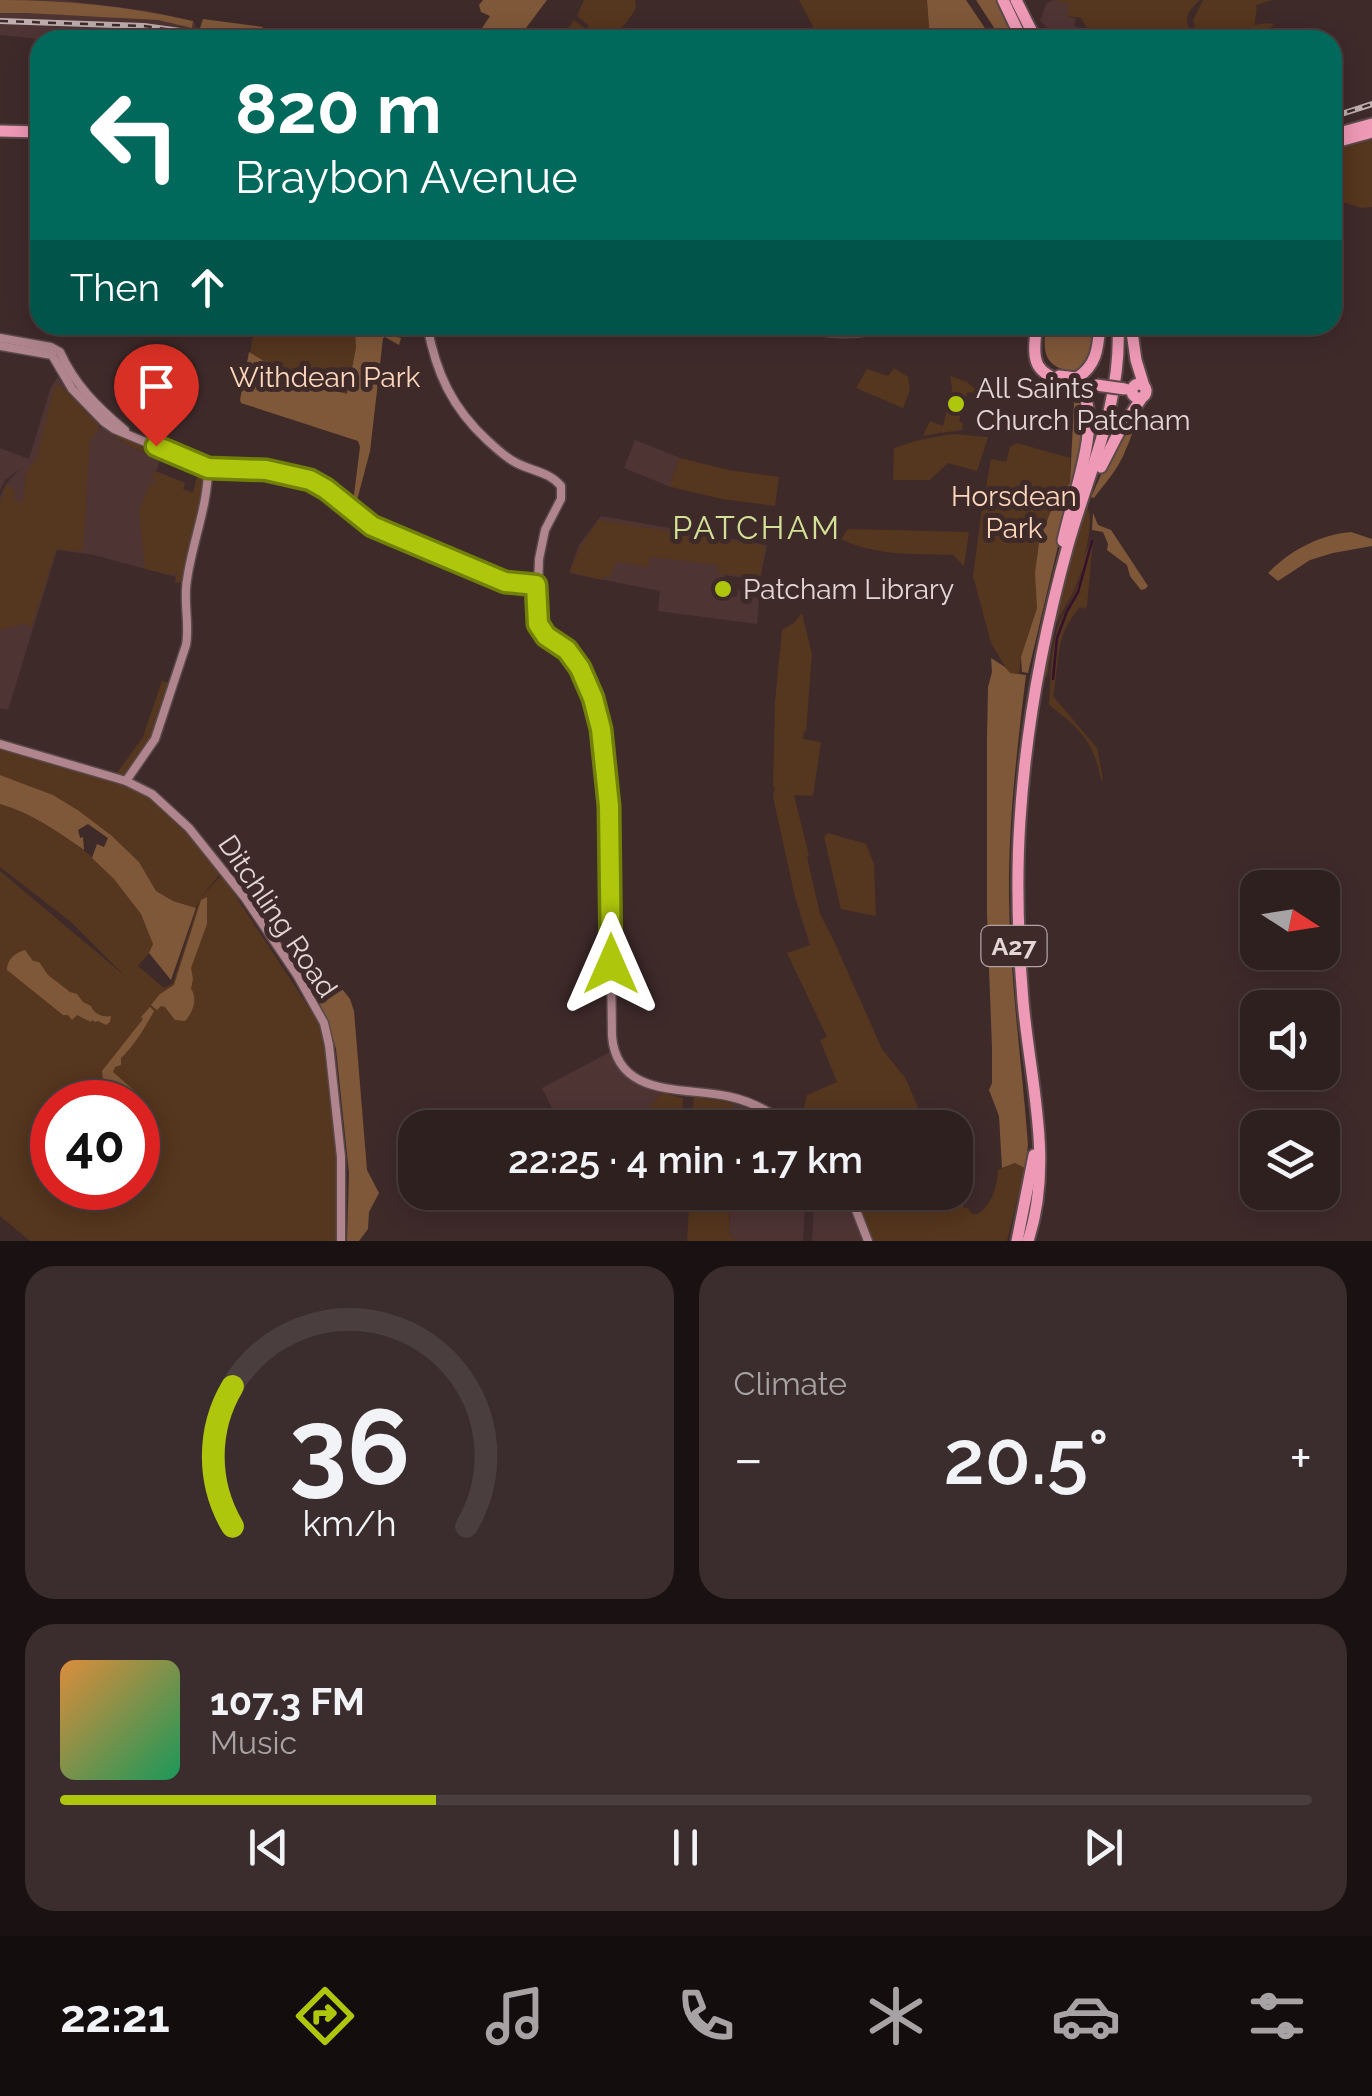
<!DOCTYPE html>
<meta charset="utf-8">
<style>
body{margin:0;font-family:Raleway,sans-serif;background:#3b2d2d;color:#f1f3f6;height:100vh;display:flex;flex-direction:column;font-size:38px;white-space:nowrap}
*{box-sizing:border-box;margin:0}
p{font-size:32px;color:#a7a3a5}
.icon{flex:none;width:55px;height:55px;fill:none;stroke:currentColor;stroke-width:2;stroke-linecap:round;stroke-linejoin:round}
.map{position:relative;height:1241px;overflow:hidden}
.details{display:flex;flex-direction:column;gap:25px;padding:25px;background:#1a1212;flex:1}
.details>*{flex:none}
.banner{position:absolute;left:30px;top:30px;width:1312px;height:305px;border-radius:30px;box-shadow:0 5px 25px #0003,0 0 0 2px #4a3e3e;background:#00695c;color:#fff;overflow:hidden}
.needle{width:65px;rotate:102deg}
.tools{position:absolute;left:1240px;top:870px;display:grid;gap:20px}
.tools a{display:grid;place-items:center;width:100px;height:100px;border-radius:20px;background:#2f2020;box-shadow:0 5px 25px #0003,0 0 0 2px #4a3e3e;font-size:50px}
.speed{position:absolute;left:30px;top:1080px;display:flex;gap:20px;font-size:50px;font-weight:700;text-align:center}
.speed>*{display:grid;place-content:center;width:130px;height:130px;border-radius:50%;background:#2f2020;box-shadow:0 5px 25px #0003,0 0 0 2px #4a3e3e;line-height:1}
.speed .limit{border:15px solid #d22;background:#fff;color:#111}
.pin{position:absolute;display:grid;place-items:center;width:85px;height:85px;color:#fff;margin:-102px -42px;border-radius:50% 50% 50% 0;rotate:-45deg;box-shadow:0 0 10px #0007}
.pin .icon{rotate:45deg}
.me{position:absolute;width:110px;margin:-55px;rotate:0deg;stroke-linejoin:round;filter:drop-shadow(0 0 8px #0008)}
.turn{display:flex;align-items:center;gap:35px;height:210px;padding:0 40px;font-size:45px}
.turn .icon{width:130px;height:130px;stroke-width:2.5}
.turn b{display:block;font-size:70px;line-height:85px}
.then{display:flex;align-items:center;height:95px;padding:0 40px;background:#0003;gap:20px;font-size:38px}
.big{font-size:75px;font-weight:600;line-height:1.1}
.details .widget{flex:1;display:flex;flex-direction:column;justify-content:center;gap:15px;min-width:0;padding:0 35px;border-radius:30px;background:#3b2d2d}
.details .dial{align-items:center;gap:0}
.dial svg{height:260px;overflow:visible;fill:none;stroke:#4a3e3e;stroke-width:7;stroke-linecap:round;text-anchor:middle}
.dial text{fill:#f1f3f6;stroke:none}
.song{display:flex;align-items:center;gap:30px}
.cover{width:120px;height:120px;border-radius:15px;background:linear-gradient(135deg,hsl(30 70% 55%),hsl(150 70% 35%))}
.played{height:10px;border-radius:5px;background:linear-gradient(90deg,#aec60c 30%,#4a3e3e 30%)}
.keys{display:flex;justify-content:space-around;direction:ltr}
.heat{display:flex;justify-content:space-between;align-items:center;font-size:55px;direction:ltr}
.details .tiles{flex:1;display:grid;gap:25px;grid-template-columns:1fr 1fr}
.widget:last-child{grid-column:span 2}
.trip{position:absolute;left:398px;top:1110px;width:575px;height:100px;border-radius:30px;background:#2f2020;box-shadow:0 5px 25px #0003,0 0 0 2px #4a3e3e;font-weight:600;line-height:100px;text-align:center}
.menu{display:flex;height:160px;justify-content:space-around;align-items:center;background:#130d0d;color:#a7a3a5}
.menu .icon{width:70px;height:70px}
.menu .on{color:#aec60c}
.menu b{font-size:45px;color:#f1f3f6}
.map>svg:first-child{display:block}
.built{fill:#4f3434}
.green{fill:#55361e;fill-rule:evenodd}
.forest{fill:#7f5839}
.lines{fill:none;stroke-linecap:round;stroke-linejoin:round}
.stream{stroke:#34112c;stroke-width:2.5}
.secondary-casing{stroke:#5a4949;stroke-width:11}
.highway-casing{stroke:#5a4949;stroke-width:15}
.secondary{stroke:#b0858d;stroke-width:8}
.highway{stroke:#ee99b6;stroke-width:11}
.rail-casing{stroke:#beaeae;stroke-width:6}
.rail{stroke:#3f2a2a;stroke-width:2.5;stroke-dasharray:8;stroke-linecap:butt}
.highway-bridge-casing{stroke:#5a4949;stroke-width:15;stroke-linecap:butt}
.highway-bridge{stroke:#ee99b6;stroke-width:11}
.route-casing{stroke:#718108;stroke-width:25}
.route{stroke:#aec60c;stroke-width:18}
.poi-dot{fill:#aec60c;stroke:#3f2a2a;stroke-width:4}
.labels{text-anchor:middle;stroke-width:10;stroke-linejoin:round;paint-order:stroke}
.shield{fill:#3f2a2a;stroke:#b2a2a2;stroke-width:2.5}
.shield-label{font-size:25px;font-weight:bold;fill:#e4d6d6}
.park-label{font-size:28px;fill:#ffd7ba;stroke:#3f2a2a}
.poi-label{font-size:28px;fill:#e4d6d6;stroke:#3f2a2a;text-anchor:start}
.street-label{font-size:28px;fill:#e4d6d6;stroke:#3f2a2a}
.quarter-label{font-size:32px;letter-spacing:2.5px;fill:#d1e195;stroke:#3f2a2a}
</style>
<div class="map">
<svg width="1372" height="1241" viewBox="0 0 1372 1241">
<rect width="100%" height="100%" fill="#3f2a2a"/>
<g class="built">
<path d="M0 0H63L150 11 194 22 197 29 193 40H157L115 36 48 40 0 35Z"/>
<path d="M1053 0 1070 4 1067 16 1076 19 1074 25 1084 32 1088 37 1087 40 1053 39 1049 29 1040 21 1046 4Z"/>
<path d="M58 377 68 393 99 424 100 428H104L129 446 160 460 156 471 185 483 183 489 193 493 176 577 94 555 57 550 8 710 0 708V497L6 484 20 469 6 479 0 490V448L29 459 51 387Z"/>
<path d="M635 440 680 458 671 479V487L624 468Z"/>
<path d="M601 516 767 545 760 580 724 575 723 585 719 586 718 596 737 597 738 590 744 591V596L759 598 757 624 658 611 660 591 569 573 579 545Z"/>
<path d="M610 1052 618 1067 628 1079 662 1093 631 1127 562 1128 542 1088Z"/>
<path d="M733 1103 755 1109 785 1127 733 1128Z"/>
<path d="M731 1193H806L803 1241H735L729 1232Z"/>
<path d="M815 1193H845L865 1241H812Z"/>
</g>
<g class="green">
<path d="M584 0H635L636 8C616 44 596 40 560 40L574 20 586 29 589 26 577 16Z"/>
<path d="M799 0H927L930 40H820Z"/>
<path d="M1053 0H1200C1182 16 1186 20 1194 40H1094L1081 18 1067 16 1069 4Z"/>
<path d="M1203 0H1272L1256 5C1258 13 1254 17 1255 25L1266 23 1274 24 1268 31 1267 28 1252 29 1254 40H1215V37L1198 40 1193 20Z"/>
<path d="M1372 139V207L1361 208 1343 202 1341 204 1333 202V151Z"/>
<path d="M255 325H389L388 335 401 338 399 345 385 337 383 338 370 451 356 504 354 495 360 447 358 441 241 403Z"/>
<path d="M894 368 908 377 910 390 903 408 856 388 867 369 888 376Z"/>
<path d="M950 376 967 382 982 395 980 397 971 392 967 393 959 421 963 424 962 430 941 433V430L940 433 923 436 930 421 943 426 952 388Z"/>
<path d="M60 385 99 426 97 432 90 440 83 551 56 549 31 628 26 623 0 630V503L5 491 3 490 7 486H11L15 492 14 501 23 502 26 473 37 457 54 387Z"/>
<path d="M113 430 204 469 205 482 184 582 175 583 178 564 175 575 145 569 139 511 150 484 157 483 152 479 154 471 185 483 183 489 193 493 197 477 129 446 110 433Z"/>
<path d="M952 434 988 437 977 471 948 463 930 480H893L894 448 919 440Z"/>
<path d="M1017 443 1070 458V483L1050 513 1037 552V608L1021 657 1019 674 1009 673 991 643 973 576 981 515 991 459 1006 462 1010 447Z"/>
<path d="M680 458 729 470 779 477 775 506 722 499 671 487V479Z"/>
<path d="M1087 505C1093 520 1088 540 1085 555L1091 540H1093L1087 606 1085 609 1080 607C1054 637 1060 660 1053 696L1097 748 1103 779 1101 780C1094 741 1079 728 1049 705 1051 680 1050 654 1057 630 1064 608 1078 594 1082 569L1074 591 1055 625 1047 677 1040 674 1063 576Z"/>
<path d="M598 520 765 546 760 577 718 573V565L650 557 648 567 616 562 610 578 604 575 602 580 570 572 579 550Z"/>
<path d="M848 529 969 532 964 566 953 555C917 554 874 556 841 539Z"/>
<path d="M802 613 812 654 806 731H804L803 739 821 742 813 796 794 795 809 856 807 857 820 914 833 939 882 1049 906 1079 926 1127 807 1128 801 1124 806 1115 804 1107 807 1095 837 1082 820 1040 827 1037 787 953 810 945 795 897 773 797 775 787 773 786 775 702 782 630 794 623Z"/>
<path d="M162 681 171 683 150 742 126 776 117 773 143 737Z"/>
<path d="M0 747 78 769 147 795 191 837 221 873 200 898 222 875 317 1020 326 1047 339 1172 338 1241H30L0 1216V871L125 976 71 922 0 867V804C50 819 116 868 141 914 146 923 149 934 153 944L149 953 138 966 164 988 173 983 200 899 196 908 173 901 156 891 139 862 112 836 53 795 0 775ZM52 1102H138V1188H52Z"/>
<path d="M828 833 866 844 874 864 876 916 841 909 824 837Z"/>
<path d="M662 1093 683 1098 682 1127H631Z"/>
<path d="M694 1097 733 1103 732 1127H691Z"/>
<path d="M1015 1163 1025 1168 1007 1241H871L860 1210 864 1208 854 1193H877L880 1200 868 1207 889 1199V1193L955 1191 964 1208H968L972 1214H978C992 1204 997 1187 998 1170Z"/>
<path d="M690 1193H730L729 1232 735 1241H687Z"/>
</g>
<g class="forest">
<path d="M0 0C67 0 127 6 193 21L192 28 158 20 27 13H0Z"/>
<path d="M483 0H547L517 40H474L490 16 481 12 479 5Z"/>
<path d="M927 0H966L993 40H930Z"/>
<path d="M976 0H1000L1019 40H1002Z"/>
<path d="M203 19 263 27 259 39 202 30 200 28Z"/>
<path d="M355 325H389L388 335 401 338 399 345 385 337 383 338 370 451 356 504 354 495 360 447 358 441 241 403 240 400 249 352 295 380 347 394 356 348Z"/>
<path d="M1047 325H1095C1094 345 1091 359 1075 371 1045 370 1041 351 1047 325Z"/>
<path d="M1042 378 1080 398 1084 415 1083 440 1028 673 1022 672 1021 657 1037 608 1035 573 1039 542 1050 513 1070 483 1074 403 1036 380Z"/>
<path d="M1138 406 1143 411C1135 423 1132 436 1126 449 1119 468 1106 482 1094 498L1091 497 1109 457Z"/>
<path d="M1093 513 1098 525 1111 530 1148 586 1145 589 1141 590 1130 576 1127 565 1107 550 1108 544 1103 532 1092 530Z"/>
<path d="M1351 532 1372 539V546L1333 553 1310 560 1278 581 1268 573C1291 550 1319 535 1351 532Z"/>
<path d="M991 658 1005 667 1010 673 1026 675C1017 750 1008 823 1009 899 1010 981 1022 1063 1028 1145L1025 1168 1015 1163 1002 1168 999 1116 989 1090 992 1083V1048L987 913V738L988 687 992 672Z"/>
<path d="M0 775 53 795 79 811 112 836 139 862 156 891 173 901 196 908 171 980 149 953 153 944 141 914 114 879 92 858 97 844 104 847 108 838 88 824 78 830 80 838 83 837 84 850C57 831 31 813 0 804Z"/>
<path d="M207 897V924L191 968 193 979 191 989C198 998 193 1013 185 1021L175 1020 165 1007 161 1006 157 1010 151 1005 160 994 174 985 201 900Z"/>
<path d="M25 950 33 961 39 962 48 975 70 992 77 994 83 1002 91 1006C93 1013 103 1018 111 1016L110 1022 106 1025 98 1021 95 1022 92 1020 91 1022 77 1015 72 1020 68 1015H63L7 970C7 959 15 953 25 950Z"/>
<path d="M314 967 333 993 343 990 350 999 354 1011 367 1170 379 1193 369 1212 368 1229 359 1241H347L349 1173 336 1049 328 1022 319 1002 322 998 318 991 312 994 303 973 305 970Z"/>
<path d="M150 1007 154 1011C146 1026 134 1046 121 1058V1065L115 1067 113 1072 138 1094 134 1102 128 1100 127 1102H100L94 1100 96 1092 103 1086 115 1090 103 1079 102 1071 143 1019 141 1017Z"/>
</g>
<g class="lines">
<path class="stream" d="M1053 679 1057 638 1067 611 1078 592 1092 541"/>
<g class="secondary-casing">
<g id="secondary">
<path d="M427 325C436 373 452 408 488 441 496 448 504 456 513 461 529 471 549 471 561 486V499L545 530 539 559 537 617 543 632 567 651 580 668 593 698 601 729 609 806 612 1036C617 1100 688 1086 731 1097 754 1102 774 1114 793 1128"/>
<path d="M0 338 51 347 60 352C75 385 97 407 125 430"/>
<path d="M0 346 52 355 72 389 104 422 114 429 208 468 266 471 310 480 326 489 372 526 505 582 536 585"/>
<path d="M0 744 126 781 152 794 189 828 245 898 297 975 324 1023 329 1045 341 1157V1241"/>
<path d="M126 781 155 739 186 645C190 624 183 602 187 580 192 543 208 506 208 468"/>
<path d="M849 1192 868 1241"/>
</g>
</g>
<g class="highway-casing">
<g id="highway">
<path d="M1003 0 1022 40"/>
<path d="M1016 0 1036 40"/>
<path d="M0 131 40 132"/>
<path d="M1332 135 1372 124"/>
<path d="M1332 143 1372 132"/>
<path d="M798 325C828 332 856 334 886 325"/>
<path d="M1037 325C1029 375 1041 371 1079 390 1083 395 1086 399 1087 404 1096 437 1070 506 1063 541"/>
<path d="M1131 325 1136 360 1144 386"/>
<path d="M1059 376 1077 378C1097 365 1098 348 1100 325"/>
<circle cx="1139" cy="391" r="7"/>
<path d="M1101 467 1120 430 1141 399"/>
<path d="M1017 1241 1034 1155"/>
<path d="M1028 1241C1054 1162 1030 1081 1023 1001 1018 941 1016 880 1020 820 1026 726 1043 635 1068 545 1089 471 1122 403 1118 325"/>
</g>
</g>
<use href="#secondary" class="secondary"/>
<use href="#highway" class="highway"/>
<g class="rail-casing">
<g id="rail">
<path d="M0 21 144 26 245 40"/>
<path d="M1332 117 1372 104"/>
</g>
</g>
<use href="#rail" class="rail"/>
<g class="highway-bridge-casing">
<path id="highway-bridge" d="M1096 385 1125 389"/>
</g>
<use href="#highway-bridge" class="highway-bridge"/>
</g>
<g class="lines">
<g class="route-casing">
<path id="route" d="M156 446 208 468 266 470 310 480 326 489 372 526 505 582 536 585 538 624 546 636 567 650 580 668 593 698 601 729 609 806 611 964"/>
</g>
<use href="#route" class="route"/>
</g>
<g class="poi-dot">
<circle cx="956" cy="404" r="10"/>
<circle cx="723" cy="589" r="10"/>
</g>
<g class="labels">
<rect class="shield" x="981.5" y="926" width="65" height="40" rx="8"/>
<g class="shield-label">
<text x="1014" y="955">A27</text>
</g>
<g class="park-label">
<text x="325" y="387">Withdean Park</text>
<text x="1014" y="506">Horsdean<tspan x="1014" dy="32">Park</tspan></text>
</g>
<g class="poi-label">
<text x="976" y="398">All Saints<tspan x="976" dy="32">Church Patcham</tspan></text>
<text x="743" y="599">Patcham Library</text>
</g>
<g class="street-label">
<text transform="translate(278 916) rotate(56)" y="10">Ditchling Road</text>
</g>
<g class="quarter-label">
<text x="757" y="539">PATCHAM</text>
</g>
</g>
</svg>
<div class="tools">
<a><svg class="needle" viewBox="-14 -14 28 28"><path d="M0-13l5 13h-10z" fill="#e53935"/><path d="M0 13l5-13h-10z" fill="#a7a3a5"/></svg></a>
<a><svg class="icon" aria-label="sound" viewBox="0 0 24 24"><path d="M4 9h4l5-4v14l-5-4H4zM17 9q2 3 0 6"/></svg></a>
<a><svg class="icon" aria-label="layers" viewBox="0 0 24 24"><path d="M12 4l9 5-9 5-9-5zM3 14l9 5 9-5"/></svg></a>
</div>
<div class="speed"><div class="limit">40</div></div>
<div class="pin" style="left:156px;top:446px;background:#d93025"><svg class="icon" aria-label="arrive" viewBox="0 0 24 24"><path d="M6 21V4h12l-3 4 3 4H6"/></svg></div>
<svg class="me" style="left:611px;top:964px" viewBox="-20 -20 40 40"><path d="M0-17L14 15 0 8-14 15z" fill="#aec60c" stroke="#fff" stroke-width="4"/></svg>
<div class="trip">22:25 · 4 min · 1.7 km</div>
<div class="banner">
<div class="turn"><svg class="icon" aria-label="left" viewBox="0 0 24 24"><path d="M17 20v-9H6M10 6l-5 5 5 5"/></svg><div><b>820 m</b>Braybon Avenue</div></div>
<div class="then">Then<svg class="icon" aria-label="ahead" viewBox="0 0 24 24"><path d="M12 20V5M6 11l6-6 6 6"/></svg></div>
</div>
</div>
<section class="details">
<div class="tiles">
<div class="widget dial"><svg viewBox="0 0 100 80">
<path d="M14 69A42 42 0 1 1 86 69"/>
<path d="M14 69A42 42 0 0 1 14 26" stroke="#aec60c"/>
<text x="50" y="56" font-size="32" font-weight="700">36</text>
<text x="50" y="72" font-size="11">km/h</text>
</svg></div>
<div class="widget"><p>Climate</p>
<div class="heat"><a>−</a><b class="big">20.5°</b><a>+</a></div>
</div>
<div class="widget">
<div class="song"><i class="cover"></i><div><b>107.3 FM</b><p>Music</p></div></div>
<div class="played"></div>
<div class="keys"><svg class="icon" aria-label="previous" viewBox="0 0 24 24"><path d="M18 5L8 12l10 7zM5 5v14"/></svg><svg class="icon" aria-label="pause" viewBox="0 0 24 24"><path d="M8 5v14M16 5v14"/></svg><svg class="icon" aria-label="next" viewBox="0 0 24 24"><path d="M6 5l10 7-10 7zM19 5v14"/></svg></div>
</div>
</div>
</section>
<nav class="menu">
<b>22:21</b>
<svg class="icon on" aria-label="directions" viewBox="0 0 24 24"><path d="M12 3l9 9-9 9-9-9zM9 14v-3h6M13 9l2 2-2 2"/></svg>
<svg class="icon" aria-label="music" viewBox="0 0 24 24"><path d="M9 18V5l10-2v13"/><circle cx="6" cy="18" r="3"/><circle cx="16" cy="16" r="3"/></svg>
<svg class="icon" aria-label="phone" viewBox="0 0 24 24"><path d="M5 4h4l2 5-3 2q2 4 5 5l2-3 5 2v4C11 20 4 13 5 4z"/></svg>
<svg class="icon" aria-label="climate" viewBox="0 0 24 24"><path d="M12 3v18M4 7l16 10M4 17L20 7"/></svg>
<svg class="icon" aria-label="car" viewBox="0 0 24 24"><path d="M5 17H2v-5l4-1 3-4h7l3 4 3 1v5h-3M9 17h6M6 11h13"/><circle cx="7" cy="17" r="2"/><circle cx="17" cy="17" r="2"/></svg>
<svg class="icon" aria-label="filters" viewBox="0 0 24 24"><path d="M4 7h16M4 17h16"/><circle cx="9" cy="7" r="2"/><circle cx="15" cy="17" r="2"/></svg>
</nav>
